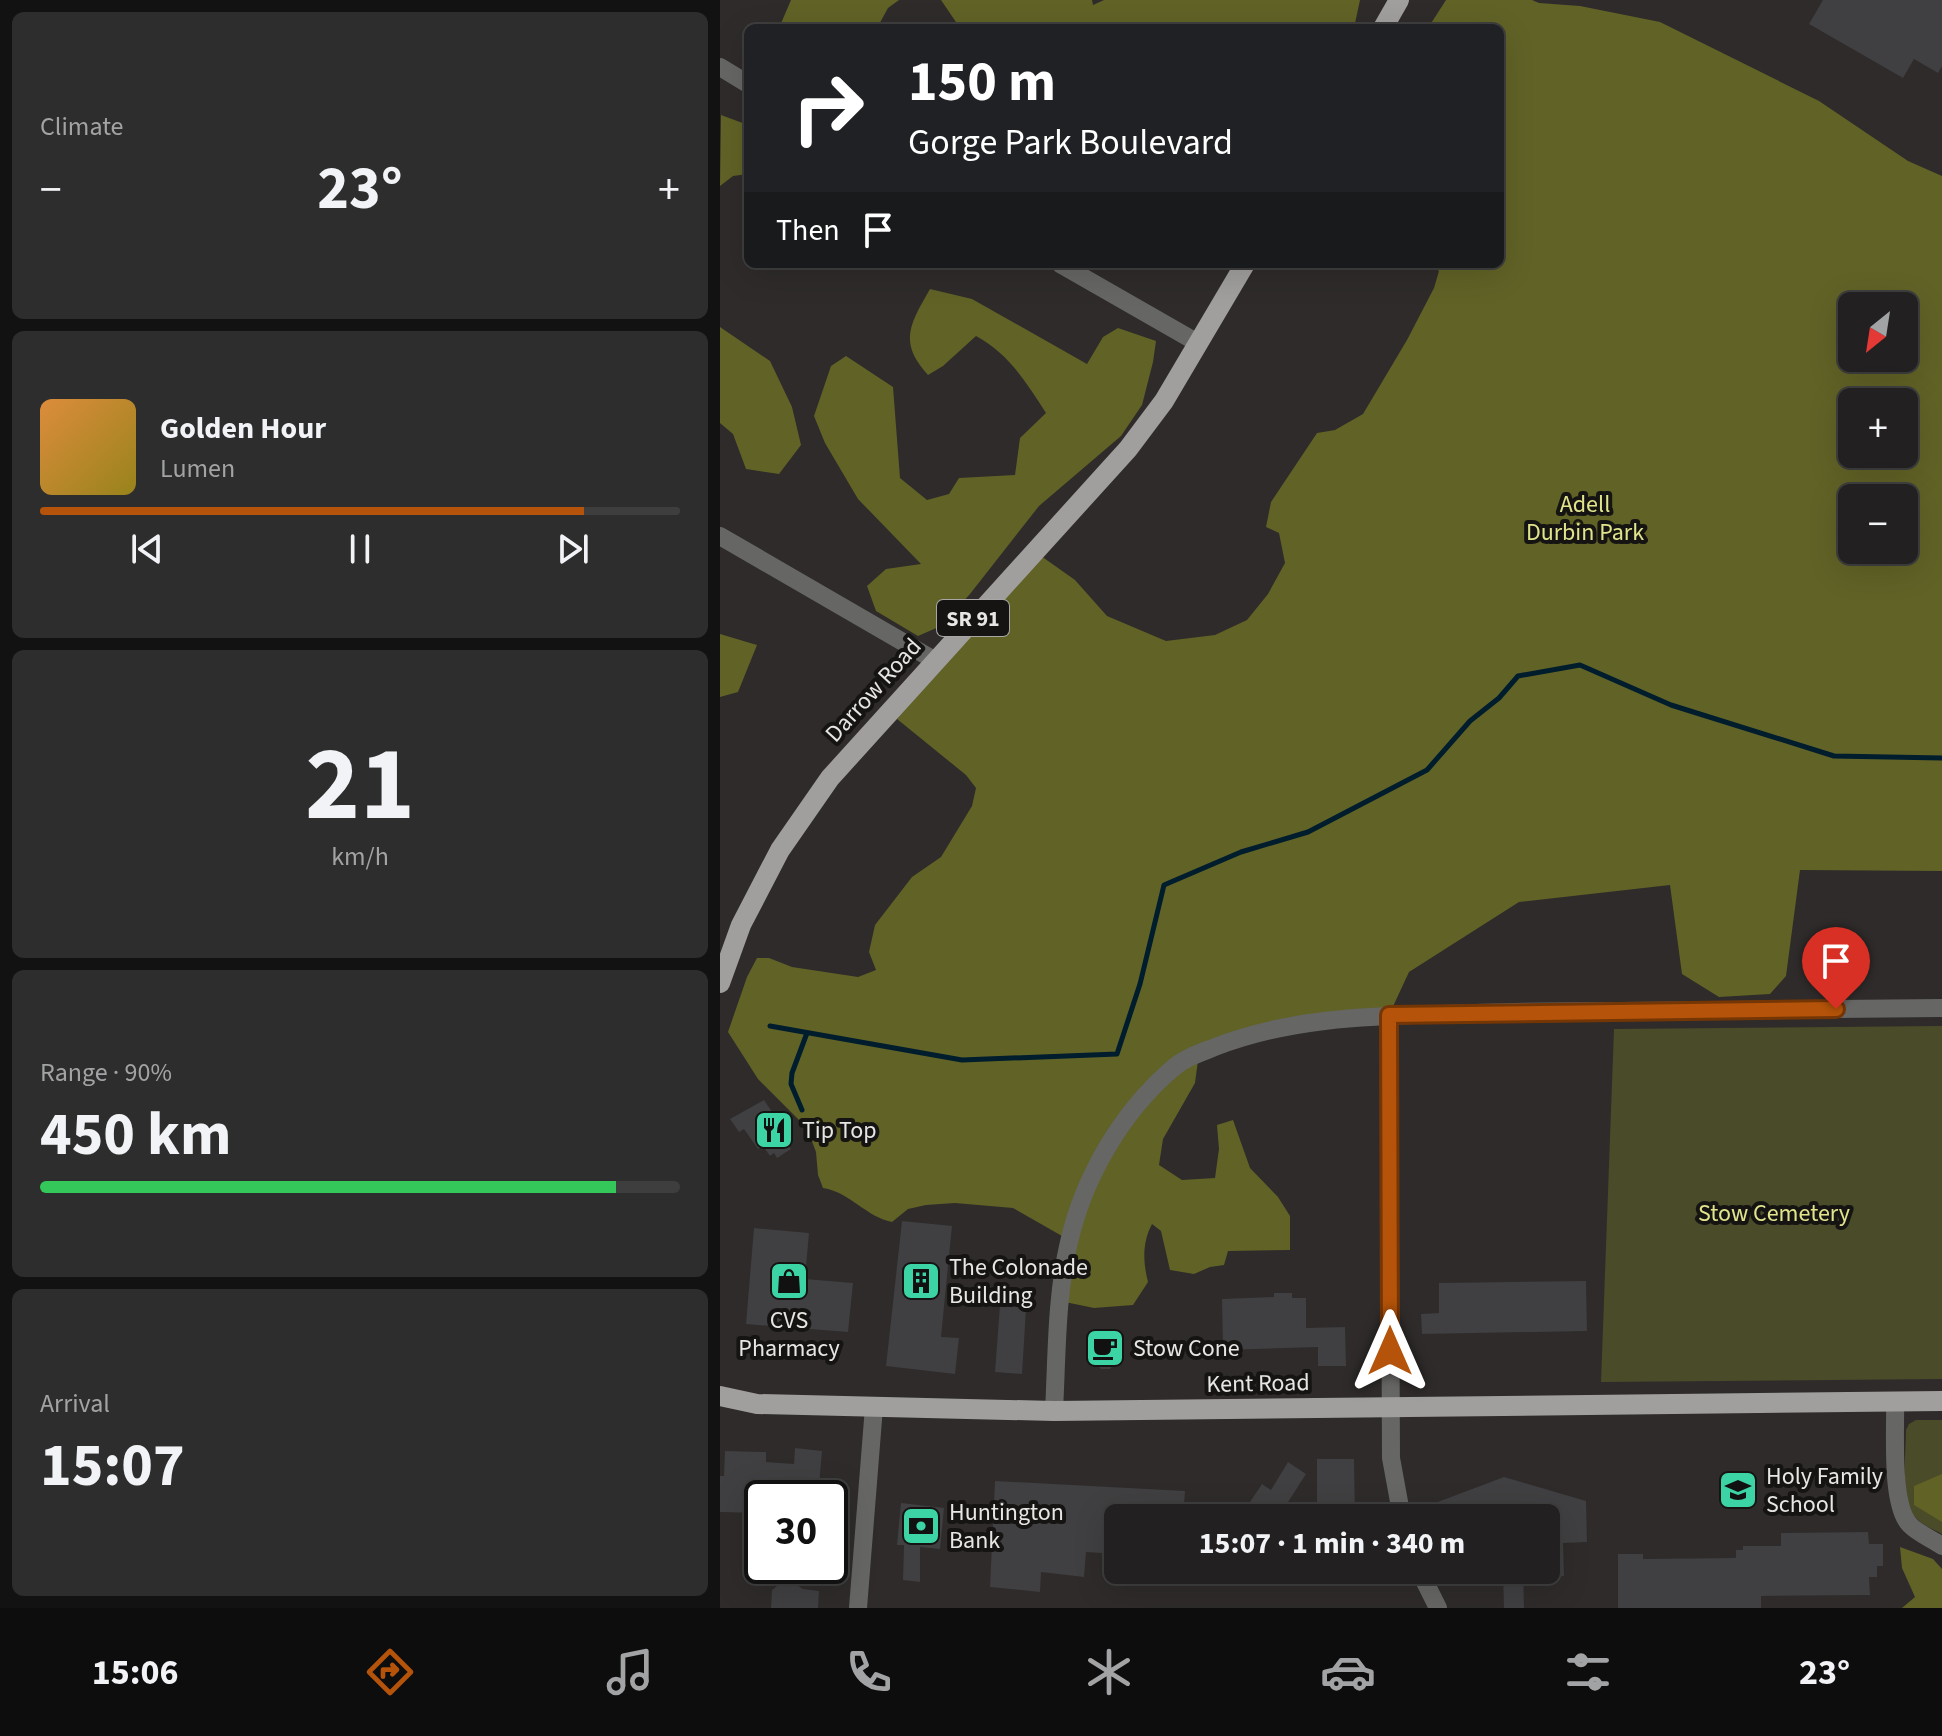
<!DOCTYPE html>
<meta charset="utf-8">
<style>
body{margin:0;font-family:"Source Sans 3",sans-serif;background:#2e2d2d;color:#f1f3f6;height:100vh;display:flex;flex-direction:column;font-size:30px;white-space:nowrap}
*{box-sizing:border-box;margin:0}
p{font-size:26px;color:#a2a3a5}
.icon{flex:none;width:44px;height:44px;fill:none;stroke:currentColor;stroke-width:2;stroke-linecap:round;stroke-linejoin:round}
.map{position:relative;flex:1;overflow:hidden}
.panel{display:flex;flex-direction:column;gap:12px;padding:12px;background:#131212;width:720px}
.panel>*{flex:none}
.guide{position:absolute;left:24px;top:24px;width:760px;height:244px;border-radius:12px;box-shadow:0 8px 32px #0002,0 0 0 2px #3f3e3e;background:#202124;color:#fff;overflow:hidden}
.needle{width:52px;rotate:210deg}
.tools{position:absolute;left:1118px;top:292px;display:grid;gap:16px}
.tools a{display:grid;place-items:center;width:80px;height:80px;border-radius:12px;background:#222020;box-shadow:0 8px 32px #0002,0 0 0 2px #3f3e3e;font-size:40px}
.speed{position:absolute;left:24px;top:1480px;display:flex;gap:16px;font-size:40px;font-weight:700;text-align:center}
.speed>*{display:grid;place-content:center;width:104px;height:104px;border-radius:50%;background:#222020;box-shadow:0 8px 32px #0002,0 0 0 2px #3f3e3e;line-height:1}
.speed .limit{border:4px solid #111;border-radius:12px;background:#fff;color:#111}
.pin{position:absolute;display:grid;place-items:center;width:68px;height:68px;color:#fff;margin:-82px -34px;border-radius:50% 50% 50% 0;rotate:-45deg;box-shadow:0 0 8px #0007}
.pin .icon{rotate:45deg}
.me{position:absolute;width:88px;margin:-44px;rotate:0deg;stroke-linejoin:round;filter:drop-shadow(0 0 6px #0008)}
.turn{display:flex;align-items:center;gap:28px;height:168px;padding:0 32px;font-size:36px}
.turn .icon{width:104px;height:104px;stroke-width:2.5}
.turn b{display:block;font-size:56px;line-height:68px}
.then{display:flex;align-items:center;height:76px;padding:0 32px;background:#0003;gap:16px;font-size:30px}
.big{font-size:60px;font-weight:700;line-height:1.1}
.panel .tile{flex:1;display:flex;flex-direction:column;justify-content:center;gap:12px;min-width:0;padding:0 28px;border-radius:12px;background:#2e2d2d}
.panel .dial{align-items:center;gap:0}
.dial b{font-size:104px;line-height:1}
.song{display:flex;align-items:center;gap:24px}
.cover{width:96px;height:96px;border-radius:12px;background:linear-gradient(135deg,hsl(30 70% 55%),hsl(50 70% 35%))}
.played{height:8px;border-radius:4px;background:linear-gradient(90deg,#b45309 85%,#3f3e3e 85%)}
.keys{display:flex;justify-content:space-around;direction:ltr}
.heat{display:flex;justify-content:space-between;align-items:center;font-size:44px;direction:ltr}
.charge{height:12px;border-radius:6px;background:linear-gradient(90deg,#34c759 90%,#3f3e3e 0)}
.trip{position:absolute;left:384px;top:1504px;width:456px;height:80px;border-radius:12px;background:#222020;box-shadow:0 8px 32px #0002,0 0 0 2px #3f3e3e;font-weight:700;line-height:80px;text-align:center}
.tabs{display:flex;height:128px;justify-content:space-around;align-items:center;background:#0e0d0d;color:#a2a3a5}
.tabs .icon{width:56px;height:56px}
.tabs .current{color:#b45309}
.tabs b{font-size:36px;color:#f1f3f6}
main{display:flex;flex:1;min-height:0}
.map>svg:first-child{display:block}
.green{fill:#4a4b28}
.forest{fill:#616226;fill-rule:evenodd}
.lines{fill:none;stroke-linecap:round;stroke-linejoin:round}
.stream{stroke:#001d2d;stroke-width:5}
.building{fill:#403f41}
.minor{stroke:#666665;stroke-width:18}
.major{stroke:#a09f9d;stroke-width:20}
.route-casing{stroke:#753606;stroke-width:20}
.route{stroke:#b45309;stroke-width:14}
.labels{text-anchor:middle;stroke-width:8;stroke-linejoin:round;paint-order:stroke}
.shield{fill:#151413;stroke:#a9a7a6;stroke-width:2}
.shield-label{font-size:22px;font-weight:bold;fill:#e8e6e5}
.park-label{font-size:24px;fill:#e1e48b;stroke:#151413}
.street-label{font-size:24px;fill:#e8e6e5;stroke:#151413}
.poi-label{font-size:24px;fill:#e8e6e5;stroke:#151413;text-anchor:start}
</style>
<main>
<section class="panel">
<div class="tile"><p>Climate</p>
<div class="heat"><a>−</a><b class="big">23°</b><a>+</a></div>
</div>
<div class="tile">
<div class="song"><i class="cover"></i><div><b>Golden Hour</b><p>Lumen</p></div></div>
<div class="played"></div>
<div class="keys"><svg class="icon" aria-label="previous" viewBox="0 0 24 24"><path d="M18 5L8 12l10 7zM5 5v14"/></svg><svg class="icon" aria-label="pause" viewBox="0 0 24 24"><path d="M8 5v14M16 5v14"/></svg><svg class="icon" aria-label="next" viewBox="0 0 24 24"><path d="M6 5l10 7-10 7zM19 5v14"/></svg></div>
</div>
<div class="tile dial"><b>21</b><p>km/h</p></div>
<div class="tile"><p>Range · 90%</p><b class="big">450 km</b><div class="charge"></div></div>
<div class="tile"><p>Arrival</p><b class="big">15:07</b></div>
</section>
<div class="map">
<svg width="1222" height="1608" viewBox="0 0 1222 1608">
<rect width="100%" height="100%" fill="#2e2b2a"/>
<g class="green">
<path d="M1222 1026V1379L881 1382 894 1029Z"/>
<path d="M1196 1420H1222V1534C1213 1529 1202 1525 1195 1517 1180 1501 1186 1452 1186 1430L1189 1424Z"/>
</g>
<g class="forest">
<path d="M71 0H179L168 8 157 28H59Z"/>
<path d="M221 0H372L373 5 384 0H640L634 28C620 28 610 25 596 28H240Z"/>
<path d="M726 0H812L819 3 860 6 940 22 1099 101 1188 161 1222 176V871L1080 870 1066 976 1050 994 999 997 962 974 950 885 799 902 689 972 669 1015 479 1053 475 1083 443 1139 439 1165 462 1180 495 1178 499 1149 497 1125 513 1120 530 1168 558 1197 570 1216V1250L508 1251 504 1265 490 1267 474 1274 450 1270 441 1231 432 1224C422 1243 423 1262 428 1282L413 1305 374 1308 340 1301 349 1240 293 1208 235 1203 206 1205 188 1209 172 1222C146 1217 130 1192 103 1188L98 1175 96 1152 87 1128 38 1079 8 1032 27 977 37 958H49L72 967 138 977 156 970 149 952 155 925 192 877 221 857 252 806 256 788 246 775 177 719 314 551 355 580 387 616 446 641 495 635 527 620 548 594 565 563 559 533 546 527 551 502 597 433 615 430 643 414 687 340 714 288 719 271 711 264H780V28H708ZM1132 306H1184V358H1132ZM1132 402H1184V454H1132ZM1132 498H1184V550H1132Z"/>
<path d="M1 115 28 125V174L13 176 0 186Z"/>
<path d="M210 289 252 299 367 364 383 337 398 328 436 341 433 362 422 405 401 436 319 506 250 594 221 626 198 636 156 611 147 586 166 569 201 564 138 499 105 443 94 416 111 366 126 356 173 387 180 478 207 500 229 494 239 478 295 475 300 438 326 413C305 381 289 354 256 336L223 366 208 375C178 342 190 324 210 289Z"/>
<path d="M0 327 50 361 72 407 81 445 59 474 26 469 13 434 0 423Z"/>
<path d="M0 634 37 645 18 692 0 697Z"/>
<path d="M1222 1474V1522L1194 1505V1486Z"/>
<path d="M1180 1547 1213 1559 1222 1569V1608H1182L1195 1597 1182 1568Z"/>
</g>
<g class="lines">
<g class="stream">
<path d="M50 1026 242 1060 397 1054 420 984 444 885 521 852 588 832 707 770 750 721 779 698 798 676 860 665 951 705 1114 756 1222 758"/>
<path d="M82 1110 71 1084 72 1073 87 1033"/>
</g>
</g>
<g class="building">
<path d="M1103 0H1222V66L1218 73 1194 59 1183 78 1089 24Z"/>
<path d="M44 1100 72 1141 67 1144 71 1149 57 1158 54 1153 50 1156 43 1146 38 1149 24 1129 19 1132 10 1119Z"/>
<path d="M182 1221 232 1226 221 1337 239 1338 235 1374 166 1366Z"/>
<path d="M34 1228 89 1233 85 1279 133 1283 128 1332 26 1324Z"/>
<path d="M866 1281 867 1331 702 1334 701 1314 719 1313V1283Z"/>
<path d="M281 1291 307 1293 302 1374 275 1372Z"/>
<path d="M554 1293H572V1298H586V1328L625 1327 626 1366H598V1347L503 1350 502 1299 554 1297Z"/>
<path d="M378 1341H393V1355L404 1354 390 1369H381L367 1355H378Z"/>
<path d="M75 1448 102 1451 98 1498H42V1513L0 1512V1476H4L5 1451 46 1452V1462L74 1464Z"/>
<path d="M597 1459H634L635 1518H597Z"/>
<path d="M568 1462 586 1474 561 1513 553 1509 550 1514 530 1502 542 1484 551 1490Z"/>
<path d="M784 1477 866 1501 867 1542 843 1543 844 1576 826 1577V1518H721L715 1503Z"/>
<path d="M275 1481 465 1491 463 1518H398V1554L366 1552 364 1577 321 1572 320 1592 270 1587Z"/>
<path d="M181 1503 224 1508 220 1549 200 1547V1582L183 1580 184 1545H177Z"/>
<path d="M1148 1532 1149 1544H1163V1566H1157V1577H1149L1150 1595 1041 1596V1608H898V1554H923V1559L1016 1558V1550H1023V1546H1061V1533Z"/>
<path d="M783 1570H803L804 1608H784Z"/>
<path d="M72 1582 83 1589 99 1591 98 1608H51L52 1590 61 1583Z"/>
</g>
<g class="lines">
<g class="minor">
<path d="M0 67 28 84"/>
<path d="M340 264 478 343"/>
<path d="M0 536 214 660"/>
<path d="M669 1015 671 1458 682 1518"/>
<path d="M1175 1401C1176 1430 1170 1505 1190 1525 1199 1534 1212 1539 1222 1546"/>
<path d="M334 1411C337 1355 336 1297 349 1242 364 1177 401 1113 452 1069 464 1058 480 1053 495 1047 567 1019 644 1016 721 1014 781 1012 842 1011 902 1011 1009 1010 1115 1009 1222 1008"/>
<path d="M699 1570 718 1608"/>
<path d="M138 1608 154 1407"/>
</g>
<g class="major">
<path d="M663 28 679 0"/>
<path d="M0 983 21 925 60 850 110 778 408 449 444 401 525 264"/>
<path d="M0 1396 37 1404 334 1411 1222 1401"/>
</g>
</g>
<g class="lines">
<g class="route-casing">
<path id="route" d="M670 1351 669 1015 1116 1009"/>
</g>
<use href="#route" class="route"/>
</g>
<defs>
<g id="restaurant-square" transform="scale(2)"><rect x="-9" y="-9" width="18" height="18" rx="4" fill="#3cd4a4" stroke="#151413"/><path d="M-5-6h1v4h1v-4h1v4h1v-4h1v5L-1.5 .5V6h-2V.5L-5-1ZM5-6V6H3V1.5H1.5Q1.5-4 5-6Z" fill="#111"/></g>
<g id="shop-square" transform="scale(2)"><rect x="-9" y="-9" width="18" height="18" rx="4" fill="#3cd4a4" stroke="#151413"/><path d="M-5-2.5h2.3a2.7 3.5 0 0 1 5.4 0H5L5.5 6h-11ZM-1.5-2.5h3a1.5 2.3 0 0 0-3 0Z" fill="#111"/></g>
<g id="building-square" transform="scale(2)"><rect x="-9" y="-9" width="18" height="18" rx="4" fill="#3cd4a4" stroke="#151413"/><path d="M-4-6H4V6H1V3H-1V6H-4ZM-2.5-4.3h1.7v1.8h-1.7ZM.8-4.3h1.7v1.8H.8ZM-2.5-1h1.7V.8h-1.7ZM.8-1h1.7V.8H.8Z" fill="#111"/></g>
<g id="cafe-square" transform="scale(2)"><rect x="-9" y="-9" width="18" height="18" rx="4" fill="#3cd4a4" stroke="#151413"/><path d="M-5.5-4.5H6V0H3Q3 3.5 0 3.5H-2.5Q-5.5 3.5-5.5 0ZM3-3.2v2h1.7v-2ZM-6 4.5H4V6H-6Z" fill="#111"/></g>
<g id="school-square" transform="scale(2)"><rect x="-9" y="-9" width="18" height="18" rx="4" fill="#3cd4a4" stroke="#151413"/><path d="M0-5L7-2L0 1L-7-2ZM-4 1L0 2.5L4 1V4Q0 6-4 4Z" fill="#111"/></g>
<g id="bank-square" transform="scale(2)"><rect x="-9" y="-9" width="18" height="18" rx="4" fill="#3cd4a4" stroke="#151413"/><path d="M-6-4H6V4H-6ZM0-2.3a2.3 2.3 0 1 0 0 4.6a2.3 2.3 0 1 0 0-4.6Z" fill="#111"/></g>
</defs>
<g fill-rule="evenodd">
<use href="#restaurant-square" x="54" y="1130"/>
<use href="#shop-square" x="69" y="1281"/>
<use href="#building-square" x="201" y="1281"/>
<use href="#cafe-square" x="385" y="1348"/>
<use href="#school-square" x="1018" y="1490"/>
<use href="#bank-square" x="201" y="1526"/>
</g>
<g class="labels">
<rect class="shield" x="217" y="600" width="72" height="36" rx="6"/>
<g class="shield-label">
<text x="253" y="626">SR 91</text>
</g>
<g class="park-label">
<text x="865" y="512">Adell<tspan x="865" dy="28">Durbin Park</tspan></text>
<text x="1054" y="1221">Stow Cemetery</text>
</g>
<g class="street-label">
<text transform="translate(153 690) rotate(-48)" y="8">Darrow Road</text>
<text transform="translate(538 1383) rotate(-1)" y="8">Kent Road</text>
</g>
<g class="poi-label">
<text x="82" y="1138">Tip Top</text>
<text x="229" y="1275">The Colonade<tspan x="229" dy="28">Building</tspan></text>
<text x="69" y="1328" text-anchor="middle">CVS<tspan x="69" dy="28">Pharmacy</tspan></text>
<text x="413" y="1356">Stow Cone</text>
<text x="1046" y="1484">Holy Family<tspan x="1046" dy="28">School</tspan></text>
<text x="229" y="1520">Huntington<tspan x="229" dy="28">Bank</tspan></text>
</g>
</g>
</svg>
<div class="tools">
<a><svg class="needle" viewBox="-14 -14 28 28"><path d="M0-13l5 13h-10z" fill="#e53935"/><path d="M0 13l5-13h-10z" fill="#a2a3a5"/></svg></a>
<a>+</a>
<a>−</a>
</div>
<div class="speed"><div class="limit">30</div></div>
<div class="pin" style="left:1116px;top:1009px;background:#d93025"><svg class="icon" aria-label="arrive" viewBox="0 0 24 24"><path d="M6 21V4h12l-3 4 3 4H6"/></svg></div>
<svg class="me" style="left:670px;top:1351px" viewBox="-20 -20 40 40"><path d="M0-17L14 15 0 8-14 15z" fill="#b45309" stroke="#fff" stroke-width="4"/></svg>
<div class="trip">15:07 · 1 min · 340 m</div>
<div class="guide">
<div class="turn"><svg class="icon" aria-label="right" viewBox="0 0 24 24"><path d="M7 20v-9h11M14 6l5 5-5 5"/></svg><div><b>150 m</b>Gorge Park Boulevard</div></div>
<div class="then">Then<svg class="icon" aria-label="arrive" viewBox="0 0 24 24"><path d="M6 21V4h12l-3 4 3 4H6"/></svg></div>
</div>
</div>
</main>
<nav class="tabs">
<b>15:06</b>
<svg class="icon current" aria-label="directions" viewBox="0 0 24 24"><path d="M12 3l9 9-9 9-9-9zM9 14v-3h6M13 9l2 2-2 2"/></svg>
<svg class="icon" aria-label="music" viewBox="0 0 24 24"><path d="M9 18V5l10-2v13"/><circle cx="6" cy="18" r="3"/><circle cx="16" cy="16" r="3"/></svg>
<svg class="icon" aria-label="phone" viewBox="0 0 24 24"><path d="M5 4h4l2 5-3 2q2 4 5 5l2-3 5 2v4C11 20 4 13 5 4z"/></svg>
<svg class="icon" aria-label="climate" viewBox="0 0 24 24"><path d="M12 3v18M4 7l16 10M4 17L20 7"/></svg>
<svg class="icon" aria-label="car" viewBox="0 0 24 24"><path d="M5 17H2v-5l4-1 3-4h7l3 4 3 1v5h-3M9 17h6M6 11h13"/><circle cx="7" cy="17" r="2"/><circle cx="17" cy="17" r="2"/></svg>
<svg class="icon" aria-label="filters" viewBox="0 0 24 24"><path d="M4 7h16M4 17h16"/><circle cx="9" cy="7" r="2"/><circle cx="15" cy="17" r="2"/></svg>
<b>23°</b>
</nav>
